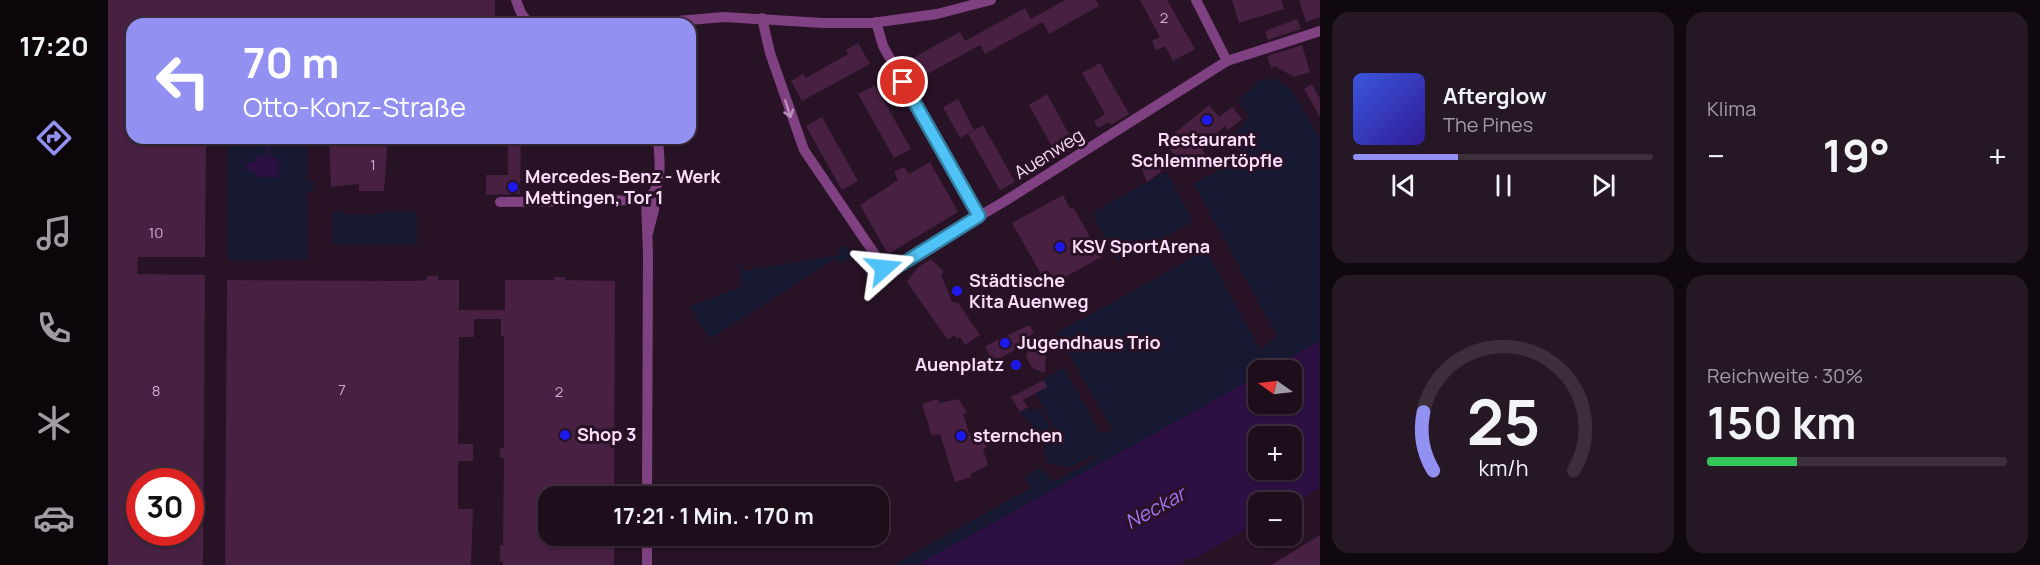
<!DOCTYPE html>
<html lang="de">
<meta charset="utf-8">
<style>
body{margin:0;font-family:Manrope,sans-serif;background:#261725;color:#f1f3f6;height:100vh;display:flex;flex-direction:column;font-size:22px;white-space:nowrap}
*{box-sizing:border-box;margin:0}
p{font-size:20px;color:#a19ca3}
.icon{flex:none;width:33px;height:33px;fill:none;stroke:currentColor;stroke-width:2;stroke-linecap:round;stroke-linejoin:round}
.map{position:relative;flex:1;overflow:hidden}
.panel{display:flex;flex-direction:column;gap:12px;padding:12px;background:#10080f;width:720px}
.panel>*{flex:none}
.banner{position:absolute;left:18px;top:18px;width:570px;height:126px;border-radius:18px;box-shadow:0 2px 4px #0004,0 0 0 2px #3c2e3b;background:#9290f1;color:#fff;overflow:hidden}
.needle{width:39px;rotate:284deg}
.tools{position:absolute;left:1140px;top:360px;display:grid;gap:12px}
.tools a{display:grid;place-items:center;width:54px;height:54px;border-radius:12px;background:#1e0e1c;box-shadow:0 2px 4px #0004,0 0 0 2px #3c2e3b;font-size:30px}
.speed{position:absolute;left:18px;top:468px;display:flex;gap:12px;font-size:30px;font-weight:700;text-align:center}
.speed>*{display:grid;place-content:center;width:78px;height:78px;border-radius:50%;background:#1e0e1c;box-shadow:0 2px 4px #0004,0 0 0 2px #3c2e3b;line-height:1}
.speed .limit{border:9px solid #d22;background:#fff;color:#111}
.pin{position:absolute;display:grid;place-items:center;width:51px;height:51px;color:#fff;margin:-26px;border:3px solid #fff;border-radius:50%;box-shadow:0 2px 6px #0007}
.me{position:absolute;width:66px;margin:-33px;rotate:72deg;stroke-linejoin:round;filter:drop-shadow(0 0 4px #0008)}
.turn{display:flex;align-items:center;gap:21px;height:126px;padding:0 18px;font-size:27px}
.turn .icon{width:78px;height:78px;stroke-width:2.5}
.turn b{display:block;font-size:42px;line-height:51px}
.big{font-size:45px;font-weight:700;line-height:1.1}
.panel .card{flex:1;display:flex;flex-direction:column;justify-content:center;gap:9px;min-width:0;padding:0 21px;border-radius:18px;background:#261725}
.panel .dial{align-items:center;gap:0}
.dial svg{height:156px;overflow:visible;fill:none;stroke:#3c2e3b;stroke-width:7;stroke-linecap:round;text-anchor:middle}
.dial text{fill:#f1f3f6;stroke:none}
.song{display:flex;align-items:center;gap:18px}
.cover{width:72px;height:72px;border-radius:9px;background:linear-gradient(135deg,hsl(230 70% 55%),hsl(250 70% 35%))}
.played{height:6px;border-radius:3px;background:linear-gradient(90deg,#9290f1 35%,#3c2e3b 35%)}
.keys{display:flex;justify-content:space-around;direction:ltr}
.heat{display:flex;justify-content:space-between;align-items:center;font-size:33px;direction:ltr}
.charge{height:9px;border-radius:4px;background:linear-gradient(90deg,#34c759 30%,#3c2e3b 0)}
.panel .tiles{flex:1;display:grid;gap:12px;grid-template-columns:repeat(2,1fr)}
.trip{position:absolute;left:430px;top:486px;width:351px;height:60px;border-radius:18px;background:#1e0e1c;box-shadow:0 2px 4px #0004,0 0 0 2px #3c2e3b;font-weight:700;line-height:60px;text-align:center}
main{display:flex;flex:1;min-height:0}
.menu{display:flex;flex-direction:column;width:108px;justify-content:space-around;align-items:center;background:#0c060b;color:#a19ca3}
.menu .icon{width:42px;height:42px}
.menu .selected{color:#9290f1}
.menu b{font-size:27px;color:#f1f3f6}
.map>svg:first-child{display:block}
.green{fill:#161931}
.water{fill:#2c0f43;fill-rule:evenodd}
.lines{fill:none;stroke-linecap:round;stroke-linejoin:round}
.stream{stroke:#2c0f43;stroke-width:3}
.building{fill:#472042;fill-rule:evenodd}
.minor{stroke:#804182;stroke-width:10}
.oneway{stroke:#be8ebe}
.route-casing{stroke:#337fa1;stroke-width:15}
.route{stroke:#4fc3f7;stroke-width:10}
.poi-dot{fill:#1d18eb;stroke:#281226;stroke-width:2}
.labels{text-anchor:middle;stroke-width:6;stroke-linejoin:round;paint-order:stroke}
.number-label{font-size:15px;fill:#cfadcd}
.poi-label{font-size:18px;font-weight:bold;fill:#fcdcfb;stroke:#281226;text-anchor:start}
.street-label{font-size:18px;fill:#fcdcfb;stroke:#281226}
.water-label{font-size:20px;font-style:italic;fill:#a473f3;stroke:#281226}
</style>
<main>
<nav class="menu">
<b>17:20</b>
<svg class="icon selected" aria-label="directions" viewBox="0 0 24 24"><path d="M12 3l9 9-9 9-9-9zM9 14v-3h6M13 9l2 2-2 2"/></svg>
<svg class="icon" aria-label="music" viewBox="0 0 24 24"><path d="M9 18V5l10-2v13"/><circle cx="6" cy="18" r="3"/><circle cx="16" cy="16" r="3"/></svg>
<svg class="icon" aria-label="phone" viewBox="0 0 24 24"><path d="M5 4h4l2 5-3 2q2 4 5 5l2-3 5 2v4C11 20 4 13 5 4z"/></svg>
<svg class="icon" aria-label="climate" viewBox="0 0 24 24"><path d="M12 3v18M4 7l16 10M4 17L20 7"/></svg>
<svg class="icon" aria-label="car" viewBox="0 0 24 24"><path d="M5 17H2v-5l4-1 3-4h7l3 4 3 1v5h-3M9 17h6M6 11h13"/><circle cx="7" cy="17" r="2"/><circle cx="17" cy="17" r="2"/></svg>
</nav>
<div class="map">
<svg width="1212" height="565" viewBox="0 0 1212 565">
<rect width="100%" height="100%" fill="#281226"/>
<g class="green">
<path d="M1166 78 1183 89 1212 138V341L1160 370H1150V376L1124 391 809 565H784L923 488 917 478 930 468 938 473 945 482 988 458 987 454 960 468 940 463C932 451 940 439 948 430L924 386 956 368 992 433 1005 431 949 333 1098 250 1152 350 1169 336 1086 184 1136 156 1125 134 1142 117 1130 102 1152 80Z"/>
<path d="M119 138H199L198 181 206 182 205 191 198 192 199 259 119 260Z"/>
<path d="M1058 172 1085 221 1011 262 984 213Z"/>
<path d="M225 211H234L235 214 266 215 280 211 307 212 309 214V244H227L224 240Z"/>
<path d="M737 246 743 257 731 264 728 258 602 339 582 307 635 286 629 263H632L634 271 731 255V247Z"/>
<path d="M920 407 923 412 932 408 943 429 935 437 912 412Z"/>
</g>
<g class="water">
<path d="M149 157H170L171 177H149L148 172 139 171 138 164 148 161Z"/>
<path d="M1212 341V488L1184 504 1150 502V523L1085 559 1078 558 1074 565H809L1150 376V404H1184V370H1160ZM1150 436H1184V470H1150Z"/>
</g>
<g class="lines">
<path class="stream" d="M160 157V138"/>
</g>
<g class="building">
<path d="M0 0H387V24H24V138H98L97 257H30L29 274 97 275 95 565H0ZM32 482H82V532H32Z"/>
<path d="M957 0H988L991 6 941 34 935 22 877 54 872 45 812 78 801 60 852 32 857 41 917 8 923 19Z"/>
<path d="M1032 0H1059L1087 49 1065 61 1057 46 1048 50 1044 41 1052 37Z"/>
<path d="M1124 0H1173L1176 9 1131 23Z"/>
<path d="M1191 0H1212V17L1198 22Z"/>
<path d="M1189 19 1193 29 1160 40 1157 31Z"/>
<path d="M750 43 762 64 694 101 683 81 695 74 698 78 740 54 738 50Z"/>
<path d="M1194 45 1202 72 1186 77 1167 66 1163 68 1159 56Z"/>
<path d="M992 63 1021 114 1003 125 1001 122 990 128 986 121 997 114 974 73Z"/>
<path d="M1204 84 1212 99V117L1196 89Z"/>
<path d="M767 85 803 149 786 158 750 94Z"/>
<path d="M939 94 968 147 950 157 921 105Z"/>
<path d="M850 99 866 130 852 138 835 107Z"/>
<path d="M1101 105 1111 117 1124 107 1134 119 1120 130 1117 126 1103 138 1105 141 1094 150 1097 153 1078 169 1056 142Z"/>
<path d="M714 117 750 181 734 190 698 126Z"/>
<path d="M875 125 907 182 892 190 860 134Z"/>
<path d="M221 138H280L276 191H251V184L223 187Z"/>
<path d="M285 138H319L318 146 285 145Z"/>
<path d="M400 138H413L412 194 378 195V175H400Z"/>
<path d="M1047 153 1056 169 1039 182 1031 162Z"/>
<path d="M822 162 850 212 780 254 752 205 790 180 786 172 796 167 801 174Z"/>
<path d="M955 195 962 209 965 207 993 257 952 280 954 283 942 290 904 223Z"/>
<path d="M823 259 836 272 833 275 844 302 850 303 872 335 857 345 852 337 849 339 846 335 840 340 799 282 810 267Z"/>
<path d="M319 276H330V280H351V310H397V280H446V277H457V280L507 281 506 496H441V536H506V565H395V561H392V545H395L396 458H392V448H396V336H393V319H366V337H351L350 444H365V461H350V509H365L363 565H117L119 280 306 281 319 280Z"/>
<path d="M921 325 926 333 916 339 921 342 892 358 883 359 877 346Z"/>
<path d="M922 343 938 353 937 373 924 368 918 356Z"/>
<path d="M936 380 939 387 915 400 920 407 912 412 903 397Z"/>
<path d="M829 399 831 403 850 399 859 412 855 414 862 436 870 434 873 441 876 439 879 447 875 449 880 465 862 474 863 477 847 482 832 434 824 436 814 404Z"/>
<path d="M1212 535V565H1163Z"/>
</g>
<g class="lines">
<g class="minor">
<path d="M408 0 413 13 421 24"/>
<path d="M1088 0 1119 61"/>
<path d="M654 18 662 53 696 150 774 265 781 270 897 201 1119 61 1212 31"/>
<path d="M768 22 775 46 871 216"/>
<path d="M534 24 616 17 715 23H764L829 14 883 0"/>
<path d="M538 200 540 254 539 496"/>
<path d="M392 202 538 200C557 188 551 158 550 138"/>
<path d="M540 233 546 210V194"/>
<path d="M539 536V565"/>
</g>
</g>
<defs><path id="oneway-shaft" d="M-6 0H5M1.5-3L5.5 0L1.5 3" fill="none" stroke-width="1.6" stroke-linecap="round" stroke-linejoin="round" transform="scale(1.5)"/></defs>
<use class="oneway" href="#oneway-shaft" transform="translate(680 109) rotate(72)"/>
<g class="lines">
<g class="route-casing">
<path id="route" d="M776 268 789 267 871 216 795 82"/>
</g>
<use href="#route" class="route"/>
</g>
<g class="poi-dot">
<circle cx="1099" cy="120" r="6"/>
<circle cx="405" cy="187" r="6"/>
<circle cx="952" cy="247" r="6"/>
<circle cx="849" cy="291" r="6"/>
<circle cx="897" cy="343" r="6"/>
<circle cx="908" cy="365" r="6"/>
<circle cx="457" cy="435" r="6"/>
<circle cx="853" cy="436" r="6"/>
</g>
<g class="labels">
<g class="number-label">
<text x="1056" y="23">2</text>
<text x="265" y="170">1</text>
<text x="48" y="238">10</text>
<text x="234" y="395">7</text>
<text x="48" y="396">8</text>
<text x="451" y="397">2</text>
</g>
<g class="poi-label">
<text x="1099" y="146" text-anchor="middle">Restaurant<tspan x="1099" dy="21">Schlemmertöpfle</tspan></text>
<text x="417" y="183">Mercedes-Benz - Werk<tspan x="417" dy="21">Mettingen, Tor 1</tspan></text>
<text x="964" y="253">KSV SportArena</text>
<text x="861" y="287">Städtische<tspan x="861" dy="21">Kita Auenweg</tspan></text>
<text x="909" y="349">Jugendhaus Trio</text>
<text x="896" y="371" text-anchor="end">Auenplatz</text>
<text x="469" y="441">Shop 3</text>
<text x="865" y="442">sternchen</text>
</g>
<g class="street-label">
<text transform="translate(941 154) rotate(-32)" y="6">Auenweg</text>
</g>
<g class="water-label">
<text transform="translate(1047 508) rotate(-29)" y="7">Neckar</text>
</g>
</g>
</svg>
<div class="tools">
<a><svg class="needle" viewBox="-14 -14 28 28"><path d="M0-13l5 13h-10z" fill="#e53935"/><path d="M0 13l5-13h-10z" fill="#a19ca3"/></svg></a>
<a>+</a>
<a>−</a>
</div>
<div class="speed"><div class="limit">30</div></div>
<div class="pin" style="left:795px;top:82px;background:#d93025"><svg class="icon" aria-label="arrive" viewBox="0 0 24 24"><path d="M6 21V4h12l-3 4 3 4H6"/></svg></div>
<svg class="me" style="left:776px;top:268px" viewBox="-20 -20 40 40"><path d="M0-17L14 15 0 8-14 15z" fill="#4fc3f7" stroke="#fff" stroke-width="4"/></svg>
<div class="trip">17:21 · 1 Min. · 170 m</div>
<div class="banner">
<div class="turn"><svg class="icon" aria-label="left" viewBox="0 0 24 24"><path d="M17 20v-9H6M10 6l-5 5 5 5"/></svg><div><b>70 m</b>Otto-Konz-Straße</div></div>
</div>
</div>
<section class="panel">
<div class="tiles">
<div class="card">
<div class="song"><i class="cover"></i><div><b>Afterglow</b><p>The Pines</p></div></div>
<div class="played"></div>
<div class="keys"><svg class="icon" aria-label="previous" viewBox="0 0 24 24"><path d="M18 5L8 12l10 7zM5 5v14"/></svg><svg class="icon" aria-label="pause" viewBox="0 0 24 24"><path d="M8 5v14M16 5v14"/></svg><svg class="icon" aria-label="next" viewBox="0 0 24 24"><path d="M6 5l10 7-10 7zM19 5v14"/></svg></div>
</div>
<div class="card"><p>Klima</p>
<div class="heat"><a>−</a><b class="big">19°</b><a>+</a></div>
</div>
<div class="card dial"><svg viewBox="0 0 100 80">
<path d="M14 69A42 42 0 1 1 86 69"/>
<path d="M14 69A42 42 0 0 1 9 39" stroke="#9290f1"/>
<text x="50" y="56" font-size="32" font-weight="700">25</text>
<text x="50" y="72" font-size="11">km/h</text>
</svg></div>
<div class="card"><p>Reichweite · 30%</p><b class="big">150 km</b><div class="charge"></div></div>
</div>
</section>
</main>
